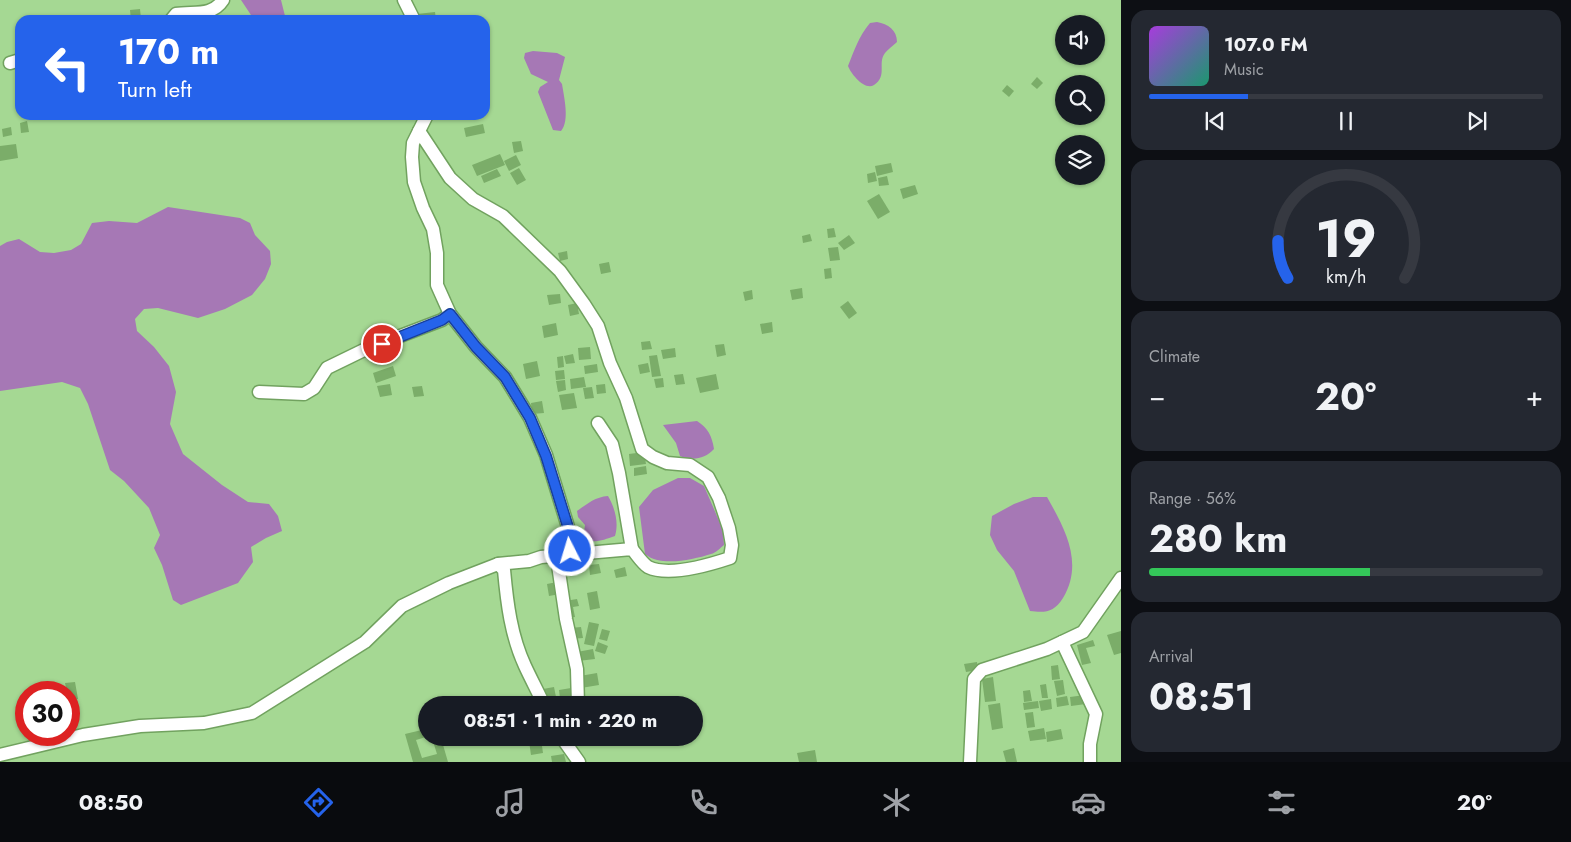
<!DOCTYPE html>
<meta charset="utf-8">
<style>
body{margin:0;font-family:Jost,sans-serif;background:#242831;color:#f1f3f6;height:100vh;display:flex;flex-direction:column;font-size:19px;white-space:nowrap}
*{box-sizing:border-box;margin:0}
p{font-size:16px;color:#9ea1a6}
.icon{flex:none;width:28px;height:28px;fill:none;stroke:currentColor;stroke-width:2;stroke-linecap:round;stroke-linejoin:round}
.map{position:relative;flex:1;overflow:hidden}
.sheet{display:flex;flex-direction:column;gap:10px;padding:10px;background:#0d0f14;width:450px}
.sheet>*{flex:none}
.guide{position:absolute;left:15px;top:15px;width:475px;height:105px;border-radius:15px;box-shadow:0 1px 4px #0004;background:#2563eb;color:#fff;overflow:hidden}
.buttons{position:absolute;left:1055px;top:15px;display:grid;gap:10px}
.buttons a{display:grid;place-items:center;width:50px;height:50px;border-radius:50%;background:#171b24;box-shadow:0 1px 4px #0004;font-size:25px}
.speed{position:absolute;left:15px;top:681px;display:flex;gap:10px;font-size:25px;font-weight:700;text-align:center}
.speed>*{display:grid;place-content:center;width:65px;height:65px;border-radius:50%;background:#171b24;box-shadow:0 1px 4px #0004;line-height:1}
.speed .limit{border:8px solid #d22;background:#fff;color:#111}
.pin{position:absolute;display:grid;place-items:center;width:42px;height:42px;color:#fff;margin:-21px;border:2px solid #fff;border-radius:50%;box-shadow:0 1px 5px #0007}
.me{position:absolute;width:55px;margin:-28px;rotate:355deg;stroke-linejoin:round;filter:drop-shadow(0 0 4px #0008)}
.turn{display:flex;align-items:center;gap:18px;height:105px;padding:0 20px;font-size:22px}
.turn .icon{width:65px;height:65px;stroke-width:2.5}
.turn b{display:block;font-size:35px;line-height:42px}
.big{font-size:38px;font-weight:700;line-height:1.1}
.sheet .widget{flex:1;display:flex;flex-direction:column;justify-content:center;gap:8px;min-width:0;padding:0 18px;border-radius:15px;background:#242831}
.sheet .dial{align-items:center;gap:0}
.dial svg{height:130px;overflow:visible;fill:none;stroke:#363941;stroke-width:7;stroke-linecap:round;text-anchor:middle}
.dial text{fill:#f1f3f6;stroke:none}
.song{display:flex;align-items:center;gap:15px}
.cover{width:60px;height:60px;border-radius:8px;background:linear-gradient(135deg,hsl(280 70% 55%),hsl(160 70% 35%))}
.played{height:5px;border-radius:2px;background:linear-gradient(90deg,#2563eb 25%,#363941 25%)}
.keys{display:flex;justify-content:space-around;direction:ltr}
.heat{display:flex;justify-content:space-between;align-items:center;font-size:28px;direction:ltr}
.charge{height:8px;border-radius:4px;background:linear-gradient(90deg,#34c759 56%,#363941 0)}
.trip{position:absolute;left:418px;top:696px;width:285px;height:50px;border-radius:25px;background:#171b24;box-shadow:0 1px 4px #0004;font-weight:700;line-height:50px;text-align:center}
.tab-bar{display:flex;height:80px;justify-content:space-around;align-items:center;background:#090b0e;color:#9ea1a6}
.tab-bar .icon{width:35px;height:35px}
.tab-bar .selected{color:#2563eb}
.tab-bar b{font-size:22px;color:#f1f3f6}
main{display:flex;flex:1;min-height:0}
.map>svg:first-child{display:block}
.water{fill:#a678b5}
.building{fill:#7bad69}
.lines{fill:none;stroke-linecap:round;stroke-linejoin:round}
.minor-casing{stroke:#71a25f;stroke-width:15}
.minor{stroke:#fff;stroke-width:12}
.route-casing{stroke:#184099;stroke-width:12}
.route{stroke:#2563eb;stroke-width:9}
</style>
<main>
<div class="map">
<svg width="1121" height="762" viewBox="0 0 1121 762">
<rect width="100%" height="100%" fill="#a5d893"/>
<g class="water">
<path d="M241 0H281L286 20H252L253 18Z"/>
<path d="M877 22C888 24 897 30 897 42 893 46 888 49 885 53 877 63 888 76 874 85 865 91 851 74 848 66 854 51 859 36 870 23Z"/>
<path d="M533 51 557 53 565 57 559 80 562 84C564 97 570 121 561 131L553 130 538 92 540 87 548 82 531 74 524 58 525 53Z"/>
<path d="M168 207 240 218 250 223 255 235 270 251 271 264 265 279 252 295 225 309 198 318 158 308 144 309 135 319 137 331 154 347 169 366 176 392 170 424 183 454 222 485 248 502 269 504 278 516 282 531 266 538 251 547 253 562 238 583 181 605 173 600 162 565 154 548 160 535 149 508 124 481 110 470 88 404 80 388 62 382 0 391V246L7 242 19 239 40 252 54 253 71 250 81 244 92 223 109 221 137 223Z"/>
<path d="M697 421C708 428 712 436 714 449 705 459 692 461 680 456L676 443 663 425Z"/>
<path d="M678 478H690L704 486 723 530 724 545C720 548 716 553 711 554 692 560 660 567 645 554L639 507 653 490Z"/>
<path d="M608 496C615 508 619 523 615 536 603 540 595 544 583 539L585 525 578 517 577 511C587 504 595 497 608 496Z"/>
<path d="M1033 497H1047C1065 529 1084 563 1063 598 1054 612 1046 613 1030 611L1014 571 997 550 990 535 992 516 1014 504Z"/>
</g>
<g class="building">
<path d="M140 9 141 19 131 20 130 10Z"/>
<path d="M435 12 436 20H417V14Z"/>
<path d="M1037 77 1043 83 1037 89 1031 84Z"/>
<path d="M1007 85 1014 91 1009 97 1002 91Z"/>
<path d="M27 121 29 132 21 133 20 123Z"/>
<path d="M483 124 485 133 466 137 464 128Z"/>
<path d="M11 127 12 135 3 137 2 129Z"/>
<path d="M521 141 523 151 514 153 512 142Z"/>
<path d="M16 144 18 158 0 161V146Z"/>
<path d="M500 154 505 165 477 176 472 165Z"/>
<path d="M516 155 521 165 509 171 504 161Z"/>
<path d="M891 163 893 172 877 176 875 166Z"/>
<path d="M519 168 526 180 517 185 510 173Z"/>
<path d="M497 169 501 176 484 183 481 176Z"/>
<path d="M875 172 877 181 868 183 867 174Z"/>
<path d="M887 176 889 185 879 186 878 178Z"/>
<path d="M915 185 918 194 903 199 900 189Z"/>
<path d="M879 194 890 212 878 219 867 201Z"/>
<path d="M834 228 836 237 828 238 827 229Z"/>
<path d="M810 234 812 241 803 243 802 236Z"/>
<path d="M849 235 855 243 844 250 838 243Z"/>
<path d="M838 247 840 260 830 261 828 248Z"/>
<path d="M567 251 568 259 560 261 558 253Z"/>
<path d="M609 262 611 272 601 274 599 264Z"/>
<path d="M831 268 832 278 825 279 824 269Z"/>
<path d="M802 288 803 298 792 300 790 290Z"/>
<path d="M752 290 753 299 745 301 743 292Z"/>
<path d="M560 294 561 303 549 305 547 295Z"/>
<path d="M848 301 857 313 849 319 840 307Z"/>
<path d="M577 303 579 314 570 316 568 305Z"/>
<path d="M772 322 773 332 762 334 760 324Z"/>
<path d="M556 323 558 335 544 338 542 326Z"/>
<path d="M650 341 652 349 642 350 641 342Z"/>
<path d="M724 344 726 355 717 357 715 345Z"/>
<path d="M590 347 591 359 579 360 578 348Z"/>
<path d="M675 348 676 357 663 359 661 350Z"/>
<path d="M573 354 575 363 566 364 564 356Z"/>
<path d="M657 355 661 376 652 377 649 356Z"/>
<path d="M563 356 564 367 558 368 557 357Z"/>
<path d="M537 361 540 376 526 379 523 364Z"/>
<path d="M648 363 650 372 640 374 638 365Z"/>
<path d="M597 364 598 372 585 374 584 366Z"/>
<path d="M393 366 396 376 376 383 373 373Z"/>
<path d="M564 370 565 379 556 380 555 371Z"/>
<path d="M683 374 685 384 676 385 674 375Z"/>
<path d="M716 374 719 389 700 393 696 378Z"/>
<path d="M584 377 586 387 571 389 570 379Z"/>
<path d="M663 378 664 387 656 388 654 379Z"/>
<path d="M565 380 566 390 558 392 556 381Z"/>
<path d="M390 384 392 395 380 397 377 386Z"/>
<path d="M605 384 606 393 597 394 596 385Z"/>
<path d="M422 386 424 396 414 397 412 387Z"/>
<path d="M592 387 594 398 585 399 583 388Z"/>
<path d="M574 393 577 408 562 410 559 395Z"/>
<path d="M542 401 544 413 532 414 531 403Z"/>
<path d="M644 452 646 464 630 466 629 454Z"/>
<path d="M646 466 647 474 634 476V468Z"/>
<path d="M599 564 601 573 590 575 589 565Z"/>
<path d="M625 567 627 576 616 578 614 570Z"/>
<path d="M557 582 560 594 549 596 547 584Z"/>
<path d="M597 591 600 608 590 610 587 593Z"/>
<path d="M577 599 579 606 573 607 575 617 569 618 565 601Z"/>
<path d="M589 622 599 624 594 646 584 644Z"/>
<path d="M581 627 583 638 571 639 570 628Z"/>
<path d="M602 629 610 631 607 641 599 639Z"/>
<path d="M1121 631V653L1114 655 1107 635Z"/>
<path d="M1093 640 1095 646 1086 648 1091 663 1082 665 1077 645Z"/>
<path d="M598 642 608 646 605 654 595 651Z"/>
<path d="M593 649 595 659 578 661 577 652Z"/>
<path d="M977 662 978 670 966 672 964 664Z"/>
<path d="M1058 665 1060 679 1052 680 1051 666Z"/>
<path d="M597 673 599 685 581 688 580 676Z"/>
<path d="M993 677 996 701 985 702 982 679Z"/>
<path d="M1063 680 1065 694 1057 696 1054 681Z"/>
<path d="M75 682 78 699 69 701V692H67L65 683Z"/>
<path d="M1046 684 1048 698H1042L1040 685Z"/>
<path d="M554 687 556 697 545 699 543 689Z"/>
<path d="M571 688 572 696 560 698 559 690Z"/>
<path d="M1030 690 1032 701 1024 702 1023 691Z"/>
<path d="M1085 695 1086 704 1071 706 1070 697Z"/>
<path d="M1067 696 1069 705 1057 707 1056 698Z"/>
<path d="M569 699 570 705H558L557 701Z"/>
<path d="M1051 699 1052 709 1041 711 1039 701Z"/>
<path d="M1038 701 1039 708 1024 710 1023 703Z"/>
<path d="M1000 703 1003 728 992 730 988 705Z"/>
<path d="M1033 712 1035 727 1027 728 1025 713Z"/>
<path d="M1044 728 1046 739 1030 741 1028 731Z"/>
<path d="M426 729V737L416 740 422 758 437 754 432 738H441L448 762H413L405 734Z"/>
<path d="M1061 729 1063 739 1047 742 1046 732Z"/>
<path d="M541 739 543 753 531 755 529 741Z"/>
<path d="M1014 748 1017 762H1006L1003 751Z"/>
<path d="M815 750 817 762H799L797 753Z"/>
<path d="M564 754 566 762H552L551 756Z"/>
</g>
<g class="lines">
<g class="minor-casing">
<g id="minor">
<path d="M404 0 414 20"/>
<path d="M171 20 176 14C193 11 212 17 223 0"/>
<path d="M10 63 20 60"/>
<path d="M427 115 413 143 412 157 414 182 423 208 433 229 437 253V285L450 314 476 347 505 377 530 418 546 455 572 540 570 551 558 565 566 619 577 669 578 705"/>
<path d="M419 131 450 178 473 199 503 216 560 271 584 304 598 326 610 363 626 398 642 449 653 457 667 463 690 465 708 477 719 498 729 528 732 545 730 558C709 565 669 577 648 567 642 563 637 555 632 549L541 557 529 561 498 564"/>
<path d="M259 392 304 394 314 388 327 368 366 349 442 320 450 314"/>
<path d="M598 423 612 444 619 473 632 549"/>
<path d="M1062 642 1096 714 1090 744V762"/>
<path d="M562 738 579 762"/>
<path d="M0 755 83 735 140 726 204 723 252 713 365 642 402 606 449 583 498 564 504 570C507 603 511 636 525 666 531 679 538 692 544 705"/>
<path d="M970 762 974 679 982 670 1047 649 1083 632 1121 578"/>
</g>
</g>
<use href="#minor" class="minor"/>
</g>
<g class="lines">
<g class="route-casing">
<path id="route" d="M382 344 442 320 450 314 476 347 505 377 530 418 546 456 572 540 570 551"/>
</g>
<use href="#route" class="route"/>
</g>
</svg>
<div class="buttons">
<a><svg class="icon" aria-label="sound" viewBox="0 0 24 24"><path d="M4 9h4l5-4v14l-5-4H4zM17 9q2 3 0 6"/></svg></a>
<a><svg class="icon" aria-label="search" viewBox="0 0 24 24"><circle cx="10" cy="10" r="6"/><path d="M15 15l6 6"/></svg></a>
<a><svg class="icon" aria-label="layers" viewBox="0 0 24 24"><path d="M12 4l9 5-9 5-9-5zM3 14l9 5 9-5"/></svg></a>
</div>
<div class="speed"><div class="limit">30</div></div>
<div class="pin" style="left:382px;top:344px;background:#d93025"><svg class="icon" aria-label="arrive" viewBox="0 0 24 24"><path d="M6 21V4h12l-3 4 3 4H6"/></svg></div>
<svg class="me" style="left:570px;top:551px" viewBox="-20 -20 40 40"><circle r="17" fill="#2563eb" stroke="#fff" stroke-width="3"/><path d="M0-11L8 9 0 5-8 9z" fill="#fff"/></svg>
<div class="trip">08:51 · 1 min · 220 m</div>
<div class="guide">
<div class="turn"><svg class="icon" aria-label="left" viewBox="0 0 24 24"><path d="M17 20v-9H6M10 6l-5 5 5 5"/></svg><div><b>170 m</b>Turn left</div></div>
</div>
</div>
<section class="sheet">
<div class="widget">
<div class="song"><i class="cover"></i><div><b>107.0 FM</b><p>Music</p></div></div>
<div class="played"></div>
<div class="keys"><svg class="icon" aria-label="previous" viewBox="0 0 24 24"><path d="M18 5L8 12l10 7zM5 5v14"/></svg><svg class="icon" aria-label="pause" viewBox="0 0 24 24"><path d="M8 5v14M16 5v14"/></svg><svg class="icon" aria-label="next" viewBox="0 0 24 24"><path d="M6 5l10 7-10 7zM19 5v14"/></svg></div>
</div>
<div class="widget dial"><svg viewBox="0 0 100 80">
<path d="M14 69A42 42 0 1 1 86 69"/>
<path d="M14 69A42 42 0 0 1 8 46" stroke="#2563eb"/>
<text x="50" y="56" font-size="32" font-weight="700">19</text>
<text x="50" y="72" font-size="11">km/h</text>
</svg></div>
<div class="widget"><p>Climate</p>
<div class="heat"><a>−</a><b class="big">20°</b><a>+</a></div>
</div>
<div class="widget"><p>Range · 56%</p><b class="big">280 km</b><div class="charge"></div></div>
<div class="widget"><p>Arrival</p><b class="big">08:51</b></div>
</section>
</main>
<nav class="tab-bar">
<b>08:50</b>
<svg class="icon selected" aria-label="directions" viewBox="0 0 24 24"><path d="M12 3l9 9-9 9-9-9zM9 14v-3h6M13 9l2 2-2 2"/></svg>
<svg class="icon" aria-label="music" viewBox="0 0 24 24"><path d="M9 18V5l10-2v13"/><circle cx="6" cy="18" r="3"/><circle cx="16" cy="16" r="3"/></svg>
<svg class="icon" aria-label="phone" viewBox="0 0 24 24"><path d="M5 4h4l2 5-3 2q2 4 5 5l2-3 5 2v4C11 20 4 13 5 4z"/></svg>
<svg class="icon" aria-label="climate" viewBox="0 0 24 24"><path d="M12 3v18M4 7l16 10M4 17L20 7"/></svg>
<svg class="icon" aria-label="car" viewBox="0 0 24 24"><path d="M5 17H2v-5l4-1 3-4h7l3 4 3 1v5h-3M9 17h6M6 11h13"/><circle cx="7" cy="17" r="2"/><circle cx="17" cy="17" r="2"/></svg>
<svg class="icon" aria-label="filters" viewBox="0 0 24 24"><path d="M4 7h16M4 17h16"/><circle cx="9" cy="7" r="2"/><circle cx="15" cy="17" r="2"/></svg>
<b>20°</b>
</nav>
